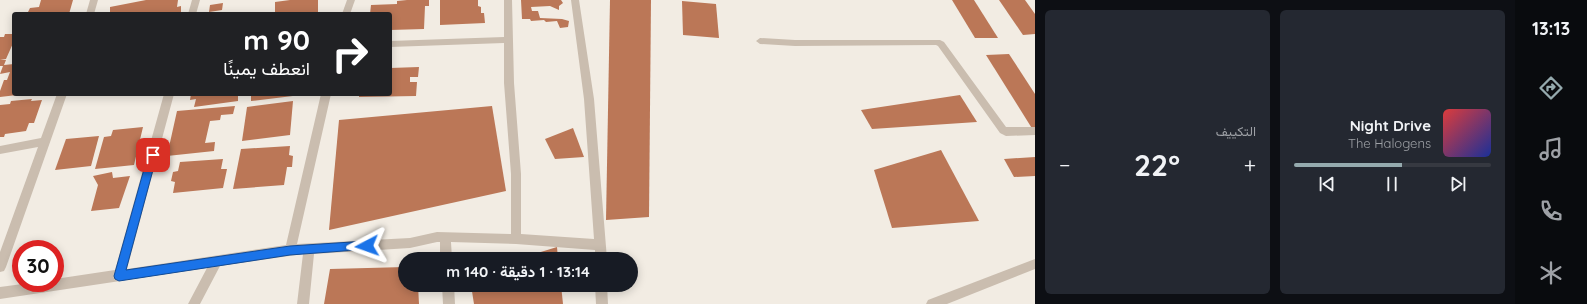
<!DOCTYPE html>
<html lang="ar">
<meta charset="utf-8">
<style>
body{margin:0;font-family:Quicksand,Vazirmatn,sans-serif;background:#242831;color:#f1f3f6;direction:rtl;height:100vh;display:flex;flex-direction:column;font-size:15px;white-space:nowrap}
*{box-sizing:border-box;margin:0}
p{font-size:13px;color:#9ea1a6}
.icon{flex:none;width:22px;height:22px;fill:none;stroke:currentColor;stroke-width:2;stroke-linecap:round;stroke-linejoin:round}
.map{position:relative;flex:1;overflow:hidden;direction:ltr}
.details{display:flex;flex-direction:column;gap:10px;padding:10px;background:#0d0f14;width:480px}
.details>*{flex:none}
.banner{position:absolute;left:12px;top:12px;width:380px;height:84px;border-radius:4px;box-shadow:0 2px 10px #0003;direction:rtl;background:#202124;color:#fff;overflow:hidden}
.speed{position:absolute;left:12px;top:240px;display:flex;gap:8px;font-size:20px;font-weight:700;text-align:center}
.speed>*{display:grid;place-content:center;width:52px;height:52px;border-radius:50%;background:#171b24;box-shadow:0 2px 10px #0003;line-height:1}
.speed .limit{border:6px solid #d22;background:#fff;color:#111}
.pin{position:absolute;display:grid;place-items:center;width:34px;height:34px;color:#fff;margin:-17px;border-radius:8px;box-shadow:0 2px 6px #0006}
.me{position:absolute;width:44px;margin:-22px;rotate:266deg;stroke-linejoin:round;filter:drop-shadow(0 0 3px #0008)}
.turn{display:flex;align-items:center;gap:14px;height:84px;padding:0 16px;font-size:18px}
.turn .icon{width:52px;height:52px;stroke-width:2.5}
.turn b{display:block;font-size:28px;line-height:34px}
.big{font-size:30px;font-weight:700;line-height:1.1}
.details .tile{flex:1;display:flex;flex-direction:column;justify-content:center;gap:6px;min-width:0;padding:0 14px;border-radius:6px;background:#242831}
.song{display:flex;align-items:center;gap:12px}
.cover{width:48px;height:48px;border-radius:6px;background:linear-gradient(135deg,hsl(0 70% 55%),hsl(230 70% 35%))}
.played{height:4px;border-radius:2px;background:linear-gradient(90deg,#95aaae 55%,#363941 55%)}
.keys{display:flex;justify-content:space-around;direction:ltr}
.heat{display:flex;justify-content:space-between;align-items:center;font-size:22px;direction:ltr}
.details .tiles{flex:1;display:grid;gap:10px;grid-template-columns:repeat(2,1fr)}
.trip{position:absolute;left:398px;top:252px;width:240px;height:40px;border-radius:20px;background:#171b24;box-shadow:0 2px 10px #0003;font-weight:700;line-height:40px;text-align:center;direction:rtl}
main{display:flex;flex:1;min-height:0}
.tab-bar{display:flex;flex-direction:column;width:72px;justify-content:space-around;align-items:center;background:#090b0e;color:#9ea1a6}
.tab-bar .icon{width:28px;height:28px}
.tab-bar .on{color:#95aaae}
.tab-bar b{font-size:18px;color:#f1f3f6}
.map>svg:first-child{display:block}
.building{fill:#bb7757}
.lines{fill:none;stroke-linecap:round;stroke-linejoin:round}
.service{fill:#cabdaf;fill-rule:evenodd}
.minor{fill:#cabdaf;fill-rule:evenodd}
.route{fill:#1a73e8;stroke:#114b97}
</style>
<main>
<nav class="tab-bar">
<b>13:13</b>
<svg class="icon on" aria-label="directions" viewBox="0 0 24 24"><path d="M12 3l9 9-9 9-9-9zM9 14v-3h6M13 9l2 2-2 2"/></svg>
<svg class="icon" aria-label="music" viewBox="0 0 24 24"><path d="M9 18V5l10-2v13"/><circle cx="6" cy="18" r="3"/><circle cx="16" cy="16" r="3"/></svg>
<svg class="icon" aria-label="phone" viewBox="0 0 24 24"><path d="M5 4h4l2 5-3 2q2 4 5 5l2-3 5 2v4C11 20 4 13 5 4z"/></svg>
<svg class="icon" aria-label="climate" viewBox="0 0 24 24"><path d="M12 3v18M4 7l16 10M4 17L20 7"/></svg>
</nav>
<section class="details">
<div class="tiles">
<div class="tile">
<div class="song"><i class="cover"></i><div><b>Night Drive</b><p>The Halogens</p></div></div>
<div class="played"></div>
<div class="keys"><svg class="icon" aria-label="previous" viewBox="0 0 24 24"><path d="M18 5L8 12l10 7zM5 5v14"/></svg><svg class="icon" aria-label="pause" viewBox="0 0 24 24"><path d="M8 5v14M16 5v14"/></svg><svg class="icon" aria-label="next" viewBox="0 0 24 24"><path d="M6 5l10 7-10 7zM19 5v14"/></svg></div>
</div>
<div class="tile"><p>التكييف</p>
<div class="heat"><a>−</a><b class="big">22°</b><a>+</a></div>
</div>
</div>
</section>
<div class="map">
<svg width="1035" height="304" viewBox="0 0 1035 304">
<rect width="100%" height="100%" fill="#f2ece3"/>
<g class="building">
<path d="M41 0H73L69 14H27L30 8 39 7Z"/>
<path d="M146 0H178L177 7 181 6V14H110V7Z"/>
<path d="M290 0H318V14H275V2Z"/>
<path d="M407 0H429V6H425L424 29 390 30V14H370L371 5 397 4V1Z"/>
<path d="M440 0H478V6L481 7V13H484L485 23 440 25Z"/>
<path d="M521 0H561L563 3 559 6V10L550 6 531 7 532 11H538L540 18 562 19 569 21 568 27 560 28 557 21 546 22 544 20 531 21 530 19H522Z"/>
<path d="M610 0H651L649 217 606 220Z"/>
<path d="M952 0H974L998 38H975Z"/>
<path d="M999 0H1025L1035 14V34L1023 35Z"/>
<path d="M682 1 716 4 719 38 683 35Z"/>
<path d="M223 3 222 10 209 12 210 5Z"/>
<path d="M5 34H14V41L6 59 0 60V37H4Z"/>
<path d="M1009 54 1035 94V130H1033L986 55Z"/>
<path d="M0 60H6L4 65 14 64V94L17 95 0 97V91L4 80H7L10 72 0 74 3 66H0Z"/>
<path d="M419 67 418 77H410V82H417L416 96 359 97V94H390V68Z"/>
<path d="M191 94H238V101L194 107 196 99 190 100Z"/>
<path d="M251 94H300L301 95 251 101Z"/>
<path d="M960 95 977 122 872 129 861 110Z"/>
<path d="M32 99 31 101 42 100 34 123H29L26 131 5 134 4 137H0V105L10 104 11 101Z"/>
<path d="M293 101 290 135 242 141 247 107Z"/>
<path d="M235 106 233 114 221 115 220 120 210 121 205 143 215 142 214 151 167 156 177 111Z"/>
<path d="M492 106 506 191 329 230 339 120Z"/>
<path d="M143 127 134 165 95 169 104 137 111 136 113 130Z"/>
<path d="M573 128 584 157 555 159 545 139Z"/>
<path d="M99 136 91 166 55 170 66 139Z"/>
<path d="M290 146 289 155 293 156 292 167H287L284 185 233 189 241 149Z"/>
<path d="M941 150 979 221 892 228 874 170Z"/>
<path d="M1035 157V176L1014 177 1004 159Z"/>
<path d="M223 159 221 169H227L223 188 173 193 175 182 171 181 173 172 178 171 180 162Z"/>
<path d="M112 172 113 178 130 176 119 208 91 211 98 185 93 176Z"/>
<path d="M557 247 558 259H518Z"/>
<path d="M405 267V285H418L419 304H324L330 269Z"/>
<path d="M471 285H561L563 304H474Z"/>
</g>
<g class="lines">
<path class="service" d="M760 38 795 40H940L944 42 1006 127H1035V135L1006 136 1000 133 938 46 936 45 795 46 760 44 756 41Z"/>
<g class="minor">
<path d="M90 0H98L94 14H86Z"/>
<path d="M192 0H200L196 14H188Z"/>
<path d="M347 0H355L350 14H342Z"/>
<path d="M504 0H512L514 83 521 174V234L594 239 584 99 571 0H579L594 99 607 259H595V250L516 244 451 242 452 259H440V242H437L410 248 314 254 309 304H297L303 254 220 266 200 304H188L207 268 0 299V287L30 283H55V279L115 270 164 94H174L127 269 286 245 321 94H331L297 244 410 238 437 232 511 234V174L504 83V43L390 47V41L504 37Z"/>
<path d="M57 94H67L6 267 4 271 0 272V252L38 147 0 154V146L41 138Z"/>
<path d="M1035 259V269L947 304H926L928 300Z"/>
<path d="M442 285H454L455 304H443Z"/>
<path d="M595 285H607L608 304H596Z"/>
</g>
</g>
<path class="route" d="M153 151 157 155 126 270 290 246 367 241 370 242 372 246 370 249 290 255 119 281 115 279 114 276 148 155Z"/>
</svg>
<div class="speed"><div class="limit">30</div></div>
<div class="pin" style="left:153px;top:155px;background:#d93025"><svg class="icon" aria-label="arrive" viewBox="0 0 24 24"><path d="M6 21V4h12l-3 4 3 4H6"/></svg></div>
<svg class="me" style="left:367px;top:246px" viewBox="-20 -20 40 40"><path d="M0-17L14 15 0 8-14 15z" fill="#1a73e8" stroke="#fff" stroke-width="4"/></svg>
<div class="trip">13:14 · 1 دقيقة · 140 m</div>
<div class="banner">
<div class="turn"><svg class="icon" aria-label="right" viewBox="0 0 24 24"><path d="M7 20v-9h11M14 6l5 5-5 5"/></svg><div><b>90 m</b>انعطف يمينًا</div></div>
</div>
</div>
</main>
